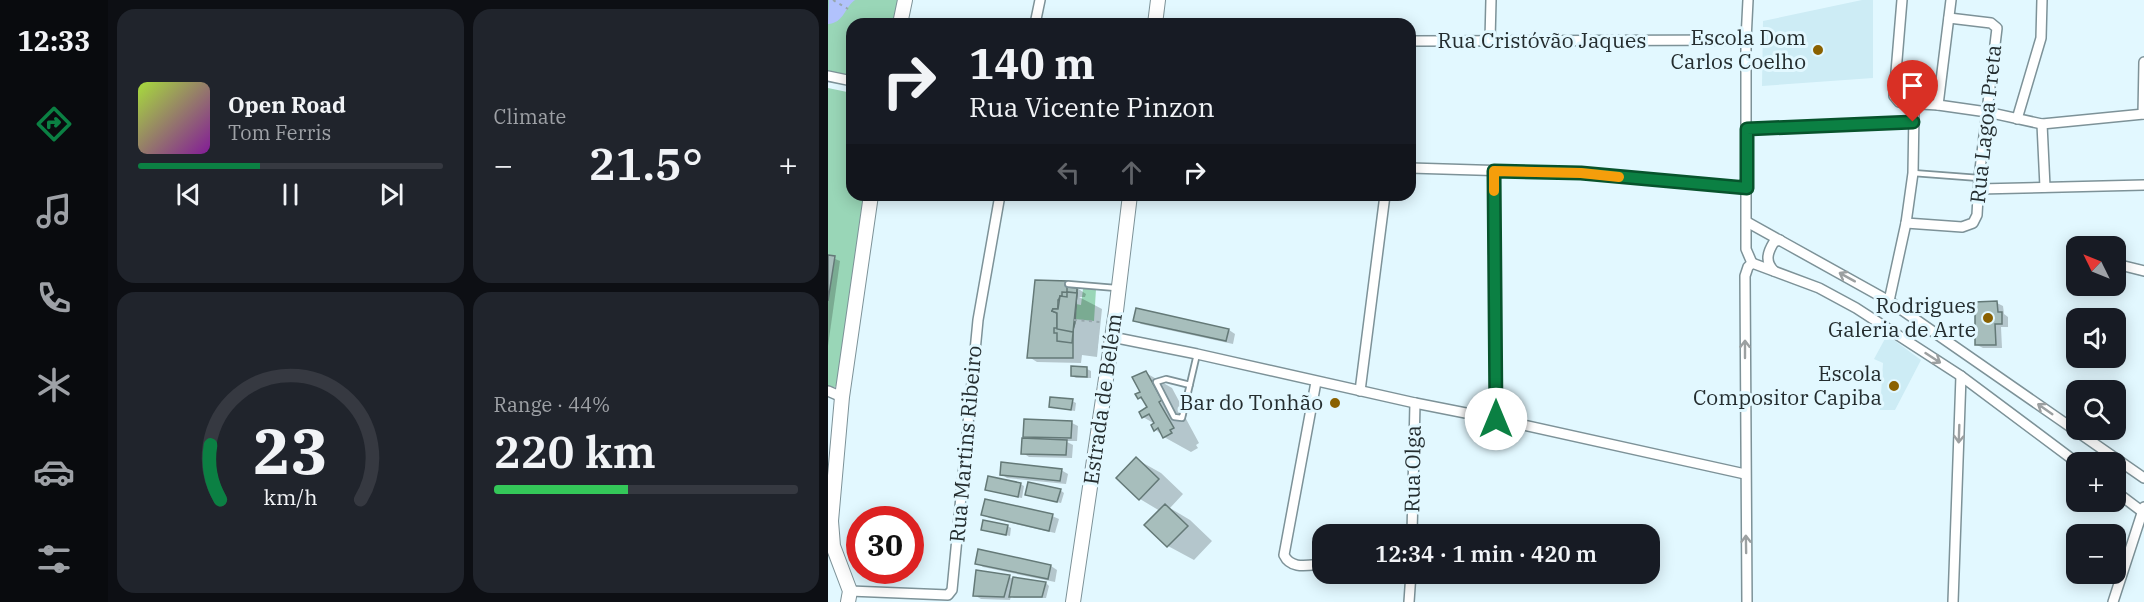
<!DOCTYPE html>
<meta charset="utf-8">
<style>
body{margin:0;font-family:"IBM Plex Serif",serif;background:#20242c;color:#f1f3f6;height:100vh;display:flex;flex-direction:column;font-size:22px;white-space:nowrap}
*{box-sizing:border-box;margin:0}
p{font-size:20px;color:#9ea1a6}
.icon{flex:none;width:33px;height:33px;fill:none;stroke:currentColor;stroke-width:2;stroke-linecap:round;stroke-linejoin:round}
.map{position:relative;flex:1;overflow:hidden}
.sheet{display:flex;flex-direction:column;gap:9px;padding:9px;background:#0d0f14;width:720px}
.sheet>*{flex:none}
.banner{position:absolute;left:18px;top:18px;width:570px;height:183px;border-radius:18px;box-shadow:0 3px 15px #0003;background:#171b24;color:#f1f3f6;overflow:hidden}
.needle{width:39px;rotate:313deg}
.buttons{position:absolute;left:1238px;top:236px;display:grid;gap:12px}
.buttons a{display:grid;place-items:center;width:60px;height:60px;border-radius:12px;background:#171b24;box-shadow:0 3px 15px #0003;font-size:30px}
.speed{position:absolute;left:18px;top:506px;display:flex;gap:12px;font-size:30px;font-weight:700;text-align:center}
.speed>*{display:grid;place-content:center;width:78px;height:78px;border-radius:50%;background:#171b24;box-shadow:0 3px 15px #0003;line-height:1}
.speed .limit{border:9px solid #d22;background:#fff;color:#111}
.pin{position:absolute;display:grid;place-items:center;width:51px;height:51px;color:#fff;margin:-62px -26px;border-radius:50% 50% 50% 0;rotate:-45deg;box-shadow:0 0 6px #0007}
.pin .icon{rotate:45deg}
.me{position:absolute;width:66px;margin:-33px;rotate:0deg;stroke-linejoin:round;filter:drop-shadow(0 0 4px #0008)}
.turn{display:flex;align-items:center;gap:21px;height:126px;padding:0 24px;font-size:27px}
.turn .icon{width:78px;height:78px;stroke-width:2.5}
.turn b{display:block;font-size:42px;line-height:51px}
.lanes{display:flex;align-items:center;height:57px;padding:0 24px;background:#0003;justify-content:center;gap:30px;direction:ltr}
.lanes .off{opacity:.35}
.big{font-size:45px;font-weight:600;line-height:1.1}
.sheet .card{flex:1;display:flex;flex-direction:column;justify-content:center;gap:9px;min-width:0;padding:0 21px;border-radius:18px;background:#20242c}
.sheet .dial{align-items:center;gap:0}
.dial svg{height:156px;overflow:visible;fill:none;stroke:#363941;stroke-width:7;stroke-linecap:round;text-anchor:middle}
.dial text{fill:#f1f3f6;stroke:none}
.song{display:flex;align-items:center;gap:18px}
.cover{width:72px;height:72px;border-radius:9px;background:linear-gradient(135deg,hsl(80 70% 55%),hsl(290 70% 35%))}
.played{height:6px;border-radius:3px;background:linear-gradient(90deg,#0b8043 40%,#363941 40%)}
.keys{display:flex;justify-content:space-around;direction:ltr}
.heat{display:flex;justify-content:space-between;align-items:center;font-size:33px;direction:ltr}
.charge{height:9px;border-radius:4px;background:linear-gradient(90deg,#34c759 44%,#363941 0)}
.sheet .tiles{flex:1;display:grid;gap:9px;grid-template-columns:repeat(2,1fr)}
.trip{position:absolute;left:484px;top:524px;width:348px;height:60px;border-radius:18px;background:#171b24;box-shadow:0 3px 15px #0003;font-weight:600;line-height:60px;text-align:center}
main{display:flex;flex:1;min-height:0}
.tabs{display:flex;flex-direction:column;width:108px;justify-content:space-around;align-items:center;background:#090b0e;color:#9ea1a6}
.tabs .icon{width:42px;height:42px}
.tabs .selected{color:#0b8043}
.tabs b{font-size:27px;color:#f1f3f6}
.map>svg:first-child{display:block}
.built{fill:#cdecf5}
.green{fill:#99d6b7}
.water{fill:#b1c2fc}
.shadow{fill:#0003}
.building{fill:#a7bebc;stroke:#647977;stroke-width:1.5}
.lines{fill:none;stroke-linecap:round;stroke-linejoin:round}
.lane-casing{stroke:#7d9298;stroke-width:8}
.street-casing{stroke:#7d9298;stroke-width:12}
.secondary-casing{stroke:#7d9298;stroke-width:16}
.path{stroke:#97a7ac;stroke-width:2;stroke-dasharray:3 4.5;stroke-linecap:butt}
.lane{stroke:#fff;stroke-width:4.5}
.street{stroke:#fff;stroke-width:9}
.secondary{stroke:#fff;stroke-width:14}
.oneway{stroke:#9ca0a1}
.route-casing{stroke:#07532c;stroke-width:15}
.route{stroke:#0b8043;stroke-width:10}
.slow{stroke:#f59e0b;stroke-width:10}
.poi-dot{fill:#8a6100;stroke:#e2f8ff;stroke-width:2}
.labels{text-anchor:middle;stroke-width:6;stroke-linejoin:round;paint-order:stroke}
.poi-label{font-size:21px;fill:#242d2f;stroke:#e2f8ff;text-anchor:end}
.street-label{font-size:21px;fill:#242d2f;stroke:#e2f8ff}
</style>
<main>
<nav class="tabs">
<b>12:33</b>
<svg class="icon selected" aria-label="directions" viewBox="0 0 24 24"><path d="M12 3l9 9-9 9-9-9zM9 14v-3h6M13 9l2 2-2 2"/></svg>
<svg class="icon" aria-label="music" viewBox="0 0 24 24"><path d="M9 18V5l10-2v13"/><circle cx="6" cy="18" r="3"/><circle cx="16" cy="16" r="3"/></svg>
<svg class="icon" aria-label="phone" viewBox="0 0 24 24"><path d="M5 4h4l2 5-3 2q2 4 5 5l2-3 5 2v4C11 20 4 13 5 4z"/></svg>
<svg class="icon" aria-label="climate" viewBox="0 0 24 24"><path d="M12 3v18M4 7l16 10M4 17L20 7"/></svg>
<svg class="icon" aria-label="car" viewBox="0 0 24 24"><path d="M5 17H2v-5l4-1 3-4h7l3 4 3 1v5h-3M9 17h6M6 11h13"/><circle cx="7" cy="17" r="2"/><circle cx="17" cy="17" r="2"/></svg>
<svg class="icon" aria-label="filters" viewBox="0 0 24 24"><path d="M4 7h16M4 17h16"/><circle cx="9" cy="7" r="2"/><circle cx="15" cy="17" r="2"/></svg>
</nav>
<section class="sheet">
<div class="tiles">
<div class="card">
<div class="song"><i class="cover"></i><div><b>Open Road</b><p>Tom Ferris</p></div></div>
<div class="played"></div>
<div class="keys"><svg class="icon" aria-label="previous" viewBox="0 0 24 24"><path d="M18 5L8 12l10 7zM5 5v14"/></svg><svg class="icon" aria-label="pause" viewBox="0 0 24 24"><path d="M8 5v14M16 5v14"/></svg><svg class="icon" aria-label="next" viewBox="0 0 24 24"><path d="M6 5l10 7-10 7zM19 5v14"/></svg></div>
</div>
<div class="card"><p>Climate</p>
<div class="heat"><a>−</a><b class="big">21.5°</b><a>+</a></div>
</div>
<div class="card dial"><svg viewBox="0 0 100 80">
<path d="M14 69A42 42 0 1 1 86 69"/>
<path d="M14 69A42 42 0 0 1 9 41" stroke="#0b8043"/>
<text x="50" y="56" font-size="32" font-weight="700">23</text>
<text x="50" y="72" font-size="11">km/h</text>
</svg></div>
<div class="card"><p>Range · 44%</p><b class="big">220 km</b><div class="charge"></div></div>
</div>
</section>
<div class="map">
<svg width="1316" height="602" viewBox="0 0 1316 602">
<rect width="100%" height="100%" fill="#e2f8ff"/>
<g class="built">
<path d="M1034 0H1045V78L934 86 935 21Z"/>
<path d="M1059 335 1093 360 1067 410H1052L1055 363 1046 359Z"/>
</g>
<g class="green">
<path d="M0 0H72L68 24H24V78L0 74Z"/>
<path d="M0 88 24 93V195H39L11 382 7 387H0Z"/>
<path d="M255 289H268L266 321 247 319 248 304 253 305Z"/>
</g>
<path class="water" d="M1 0H27C16 8 16 23 0 24Z"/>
<g class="shadow">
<path d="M0 256 12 261 0 346Z"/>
<path d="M240 282 258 294 257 297H251L274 309 269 357 254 355 253 363 209 362 201 357Z"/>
<path d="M1169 303 1175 306 1176 314 1180 317V327H1173L1174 348H1155L1149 345Z"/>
<path d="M307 320 401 330 407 334 405 344 313 324Z"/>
<path d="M259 369 263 371V378H248L244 376Z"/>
<path d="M318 373 344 388 359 416 357 417 371 443 368 445 370 448 363 452 336 437 327 429V424L315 417 321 408 317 401 311 398Z"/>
<path d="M244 401 248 403 247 411 223 407Z"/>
<path d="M244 423 250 426 249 441H237L245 445 244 458 201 457 195 453 205 440 197 436Z"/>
<path d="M308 459 333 473 355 494 342 508 362 520 384 541 366 560 340 546 319 525 332 511 312 499 290 478Z"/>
<path d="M233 470 240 474 238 484 179 478 173 474Z"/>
<path d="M192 484 196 486 194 498 158 490Z"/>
<path d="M232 490 236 493 233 503 203 496Z"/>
<path d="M155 514 224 516 231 519 227 533 161 518Z"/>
<path d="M179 526 183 528 182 536 155 529Z"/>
<path d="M151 551 223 566 229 570 227 582 155 567 149 563Z"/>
<path d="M181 577 186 579 218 583 221 586 218 598H186L183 596 182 600 153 599 146 595Z"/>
</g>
<g class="building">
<path d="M0 255 7 256 0 301Z"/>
<path d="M207 280 240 281 239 287 249 288V293L239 292V297L232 296 230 309H225L224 311 229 313V329L245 332V358H199Z"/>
<path d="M239 287 249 288 247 323 245 329H229L231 328 233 312 224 311 225 309H230L231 299 232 296 239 297Z"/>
<path d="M234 292 249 293 244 343 229 341V333H226V328H231L233 312 224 311 225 309H230V300H234Z"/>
<path d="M239 292 249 293 245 332 229 329V313L224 311 225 309H230L232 296 239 297Z"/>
<path d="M1169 301 1170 312H1174V324H1167L1168 345H1147V302Z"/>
<path d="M308 308 401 329 398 341 305 321Z"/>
<path d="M243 366 259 367V377L243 376Z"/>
<path d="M318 371 334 400 331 402 346 428 342 430 344 433 335 438 330 428 326 431 323 425 326 423 321 414 314 418 311 412 319 407 313 397 310 399 307 394 312 392 304 377Z"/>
<path d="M222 397 245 399 243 410 221 407Z"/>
<path d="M196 419 244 421 243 438 195 437Z"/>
<path d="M194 438 239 440 238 455 193 454Z"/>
<path d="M308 457 331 479 311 500 288 478Z"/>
<path d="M173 462 234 469 232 481 172 475Z"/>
<path d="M160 476 193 483 190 497 157 490Z"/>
<path d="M200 482 233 489 229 502 197 495Z"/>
<path d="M157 499 225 514 221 531 153 515Z"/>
<path d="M337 504 360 526 339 547 316 525Z"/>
<path d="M155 520 180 525 178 535 153 530Z"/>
<path d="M150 549 223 565 220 579 147 564Z"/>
<path d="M148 570 182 575 176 597 145 596Z"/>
<path d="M185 577 218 582 214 597H181Z"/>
</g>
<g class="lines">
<g class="lane-casing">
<g id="lane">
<path d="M1085 173 1151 178"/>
<path d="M240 284 288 288"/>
<path d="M362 385 338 379 328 382 346 417 354 418 369 354"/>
</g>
</g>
<g class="street-casing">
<g id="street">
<path d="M920 0 918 40V249L924 263"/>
<path d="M1074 0 1066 96 1071 102 1089 107"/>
<path d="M207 24 212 0"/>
<path d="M662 40 663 0"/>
<path d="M582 41 918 40"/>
<path d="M0 76 24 81"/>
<path d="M1110 105 1123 0"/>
<path d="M1089 107 1093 104 1110 105 1159 112 1214 124 1316 114"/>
<path d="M1315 114 1316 62"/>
<path d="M1189 119 1213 38 1214 0"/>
<path d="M1214 124 1217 187"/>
<path d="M919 129 1085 122"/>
<path d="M582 168 753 173 919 188"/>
<path d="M666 171 668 419"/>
<path d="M1151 189 1316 185"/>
<path d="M919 222 1061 301 1316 478"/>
<path d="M1078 223 1134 227 1145 223 1149 215 1151 178 1169 28 1163 23 1121 18"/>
<path d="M924 263 991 288 1028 308 1133 376 1248 462"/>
<path d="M1288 264 1316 271"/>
<path d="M946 271C937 262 939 253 946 242L952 240"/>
<path d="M1061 301 1078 223 1085 173 1086 111 1089 107"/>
<path d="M284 337 369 354 587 403 668 419 917 474"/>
<path d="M488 382 456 555C463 570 480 565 495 564"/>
<path d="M0 391 14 397"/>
<path d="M532 391 557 195"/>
<path d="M1287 491 1316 513"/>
<path d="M584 534 587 403"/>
<path d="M22 591 120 595 124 590 150 320 172 195"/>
<path d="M581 602 583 573"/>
<path d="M919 602 917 276 920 267 924 263"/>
<path d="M1125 602 1133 376"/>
<path d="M1285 602 1316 507"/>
</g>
</g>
<g class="secondary-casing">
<g id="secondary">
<path d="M72 24 77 0"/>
<path d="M327 24 330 0"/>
<path d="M20 602 22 591 5 546 3 521 14 397 43 195"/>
<path d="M245 602 288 311 302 195"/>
</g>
</g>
<g class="path">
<path d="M5 0 20 9"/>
<path d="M246 320 273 322"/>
</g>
<use href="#lane" class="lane"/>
<use href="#street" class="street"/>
<use href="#secondary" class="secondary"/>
</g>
<defs><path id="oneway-shaft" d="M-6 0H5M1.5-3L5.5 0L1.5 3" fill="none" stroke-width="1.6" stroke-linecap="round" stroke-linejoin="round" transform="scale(1.5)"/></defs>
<g class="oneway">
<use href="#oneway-shaft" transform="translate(1019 277) rotate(-151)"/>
<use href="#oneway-shaft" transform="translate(917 349) rotate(-90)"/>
<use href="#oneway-shaft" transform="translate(1105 358) rotate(33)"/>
<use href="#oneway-shaft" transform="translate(1217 409) rotate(-145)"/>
<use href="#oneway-shaft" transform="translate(1131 434) rotate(92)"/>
<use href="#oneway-shaft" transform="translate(918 544) rotate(-91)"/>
</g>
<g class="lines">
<g class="route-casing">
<path id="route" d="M668 419 666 171 753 173 919 188V129L1085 122"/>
</g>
<use href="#route" class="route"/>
<path class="slow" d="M666 191V171L753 173 791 177"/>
</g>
<g class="poi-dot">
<circle cx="990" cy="50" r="6"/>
<circle cx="1160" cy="318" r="6"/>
<circle cx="1066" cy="386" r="6"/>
<circle cx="507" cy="403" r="6"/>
</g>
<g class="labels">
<g class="poi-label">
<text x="978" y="45">Escola Dom<tspan x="978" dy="24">Carlos Coelho</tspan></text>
<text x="1148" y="313">Rodrigues<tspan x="1148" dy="24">Galeria de Arte</tspan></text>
<text x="1054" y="381">Escola<tspan x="1054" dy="24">Compositor Capiba</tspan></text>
<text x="495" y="410">Bar do Tonhão</text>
</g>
<g class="street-label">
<text x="714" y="48">Rua Cristóvão Jaques</text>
<text transform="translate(1158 124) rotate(-84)" y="7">Rua Lagoa Preta</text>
<text transform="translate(275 399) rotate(-82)" y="7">Estrada de Belém</text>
<text transform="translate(138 444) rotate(-85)" y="7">Rua Martins Ribeiro</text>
<text transform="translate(585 469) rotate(-89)" y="7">Rua Olga</text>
</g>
</g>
</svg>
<div class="buttons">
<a><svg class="needle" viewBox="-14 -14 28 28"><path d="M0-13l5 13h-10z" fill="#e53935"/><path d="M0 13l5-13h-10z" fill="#9ea1a6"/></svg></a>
<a><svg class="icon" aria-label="sound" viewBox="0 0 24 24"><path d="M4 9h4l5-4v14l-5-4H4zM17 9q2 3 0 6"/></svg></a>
<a><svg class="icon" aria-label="search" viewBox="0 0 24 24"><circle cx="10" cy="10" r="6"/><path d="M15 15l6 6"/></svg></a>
<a>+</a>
<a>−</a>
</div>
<div class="speed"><div class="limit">30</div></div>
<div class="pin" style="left:1085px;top:122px;background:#d93025"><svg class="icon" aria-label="arrive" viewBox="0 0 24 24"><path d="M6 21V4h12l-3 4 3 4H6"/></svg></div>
<svg class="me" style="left:668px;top:419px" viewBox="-20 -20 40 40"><circle r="19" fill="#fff"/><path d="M0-13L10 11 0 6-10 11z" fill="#0b8043"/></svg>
<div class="trip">12:34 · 1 min · 420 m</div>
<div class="banner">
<div class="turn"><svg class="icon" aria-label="right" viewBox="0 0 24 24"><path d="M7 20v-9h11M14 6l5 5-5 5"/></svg><div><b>140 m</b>Rua Vicente Pinzon</div></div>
<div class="lanes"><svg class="icon off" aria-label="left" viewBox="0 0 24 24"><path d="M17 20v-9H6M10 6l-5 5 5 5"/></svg><svg class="icon off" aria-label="ahead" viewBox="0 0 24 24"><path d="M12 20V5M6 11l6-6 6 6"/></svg><svg class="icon" aria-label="right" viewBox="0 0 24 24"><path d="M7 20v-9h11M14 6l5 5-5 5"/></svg></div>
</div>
</div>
</main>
